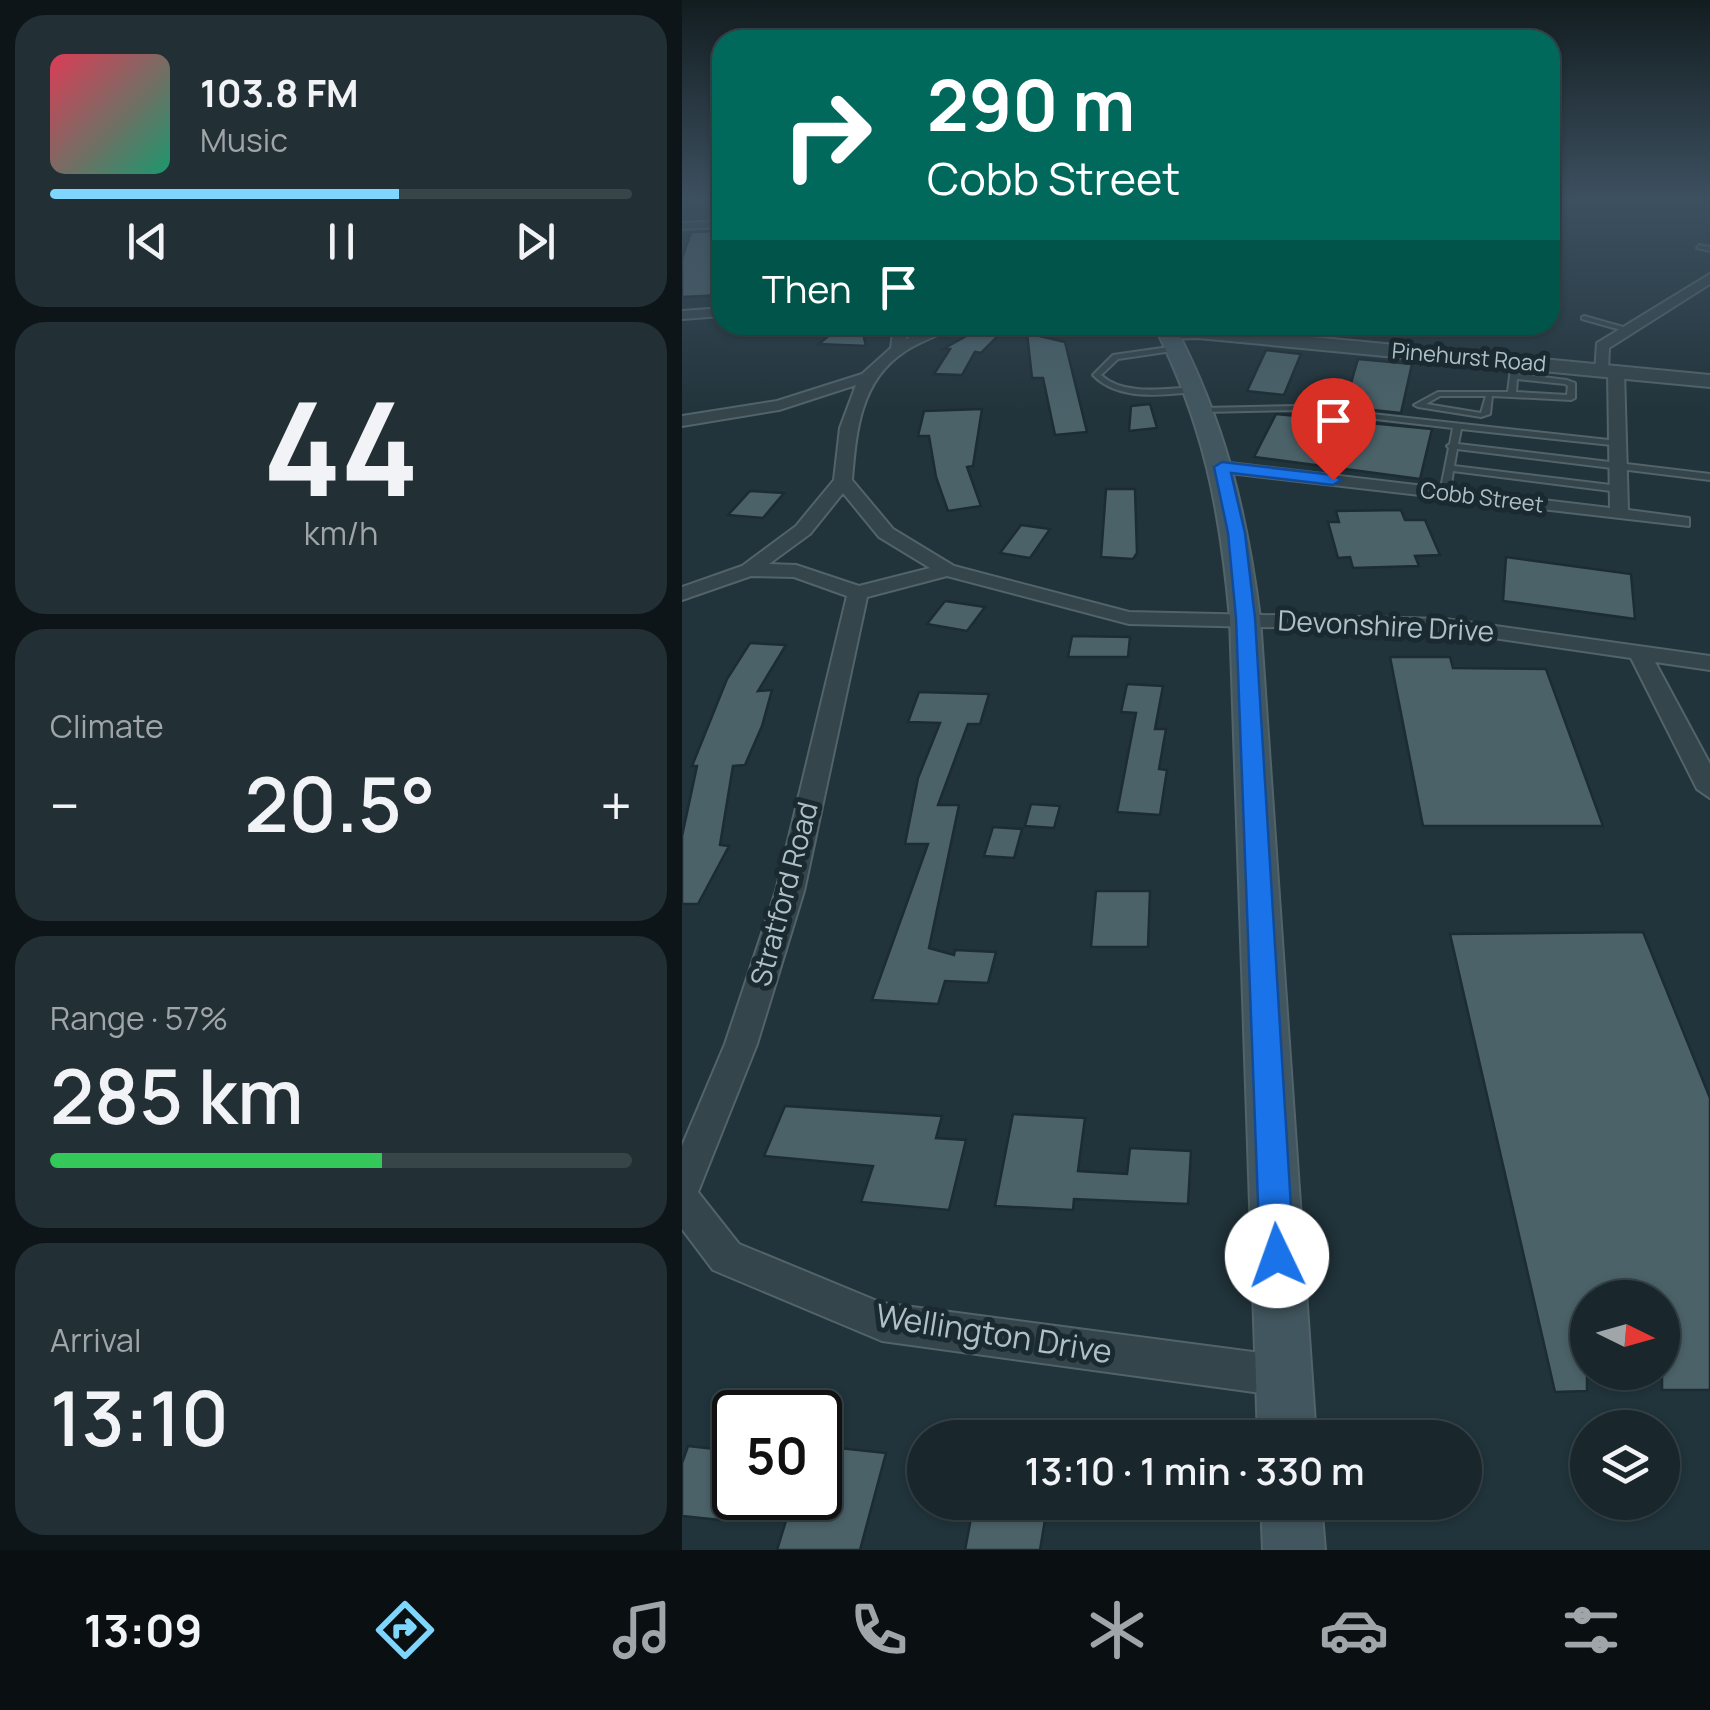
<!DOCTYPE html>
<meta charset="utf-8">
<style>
body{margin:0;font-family:Manrope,sans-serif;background:#222f34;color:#f1f3f6;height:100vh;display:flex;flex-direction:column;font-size:38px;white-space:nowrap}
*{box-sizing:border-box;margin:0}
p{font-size:32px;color:#9fa5a9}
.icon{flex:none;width:55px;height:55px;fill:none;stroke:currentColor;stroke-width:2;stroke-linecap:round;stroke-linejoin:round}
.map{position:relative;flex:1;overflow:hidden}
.details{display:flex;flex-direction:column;gap:15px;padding:15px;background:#0e1518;width:682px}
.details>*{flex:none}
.banner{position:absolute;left:30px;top:30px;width:848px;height:305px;border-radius:30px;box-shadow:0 2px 8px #0004,0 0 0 2px #374448;background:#00695c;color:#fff;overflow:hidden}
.needle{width:65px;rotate:95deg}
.controls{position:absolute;left:888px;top:1280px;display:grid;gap:20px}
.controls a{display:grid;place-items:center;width:110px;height:110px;border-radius:50%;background:#19272c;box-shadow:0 2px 8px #0004,0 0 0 2px #374448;font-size:50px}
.speed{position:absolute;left:30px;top:1390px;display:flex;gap:20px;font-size:50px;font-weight:700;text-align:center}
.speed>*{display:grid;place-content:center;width:130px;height:130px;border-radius:50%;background:#19272c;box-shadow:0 2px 8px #0004,0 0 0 2px #374448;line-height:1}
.speed .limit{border:5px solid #111;border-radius:15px;background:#fff;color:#111}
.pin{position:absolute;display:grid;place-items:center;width:85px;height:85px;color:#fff;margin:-102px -42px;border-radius:50% 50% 50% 0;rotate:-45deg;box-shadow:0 0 10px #0007}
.pin .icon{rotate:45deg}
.me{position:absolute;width:110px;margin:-55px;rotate:357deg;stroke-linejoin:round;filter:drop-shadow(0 0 8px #0008)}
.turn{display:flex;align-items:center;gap:35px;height:210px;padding:0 50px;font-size:45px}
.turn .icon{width:130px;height:130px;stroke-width:2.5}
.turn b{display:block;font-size:70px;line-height:85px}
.then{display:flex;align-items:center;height:95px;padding:0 50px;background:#0003;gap:20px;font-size:38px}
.big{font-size:75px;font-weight:600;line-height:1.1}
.details .tile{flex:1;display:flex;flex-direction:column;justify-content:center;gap:15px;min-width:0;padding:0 35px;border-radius:30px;background:#222f34}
.details .dial{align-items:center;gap:0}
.dial b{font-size:130px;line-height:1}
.song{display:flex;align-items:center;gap:30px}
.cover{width:120px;height:120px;border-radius:15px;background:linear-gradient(135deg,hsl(350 70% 55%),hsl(160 70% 35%))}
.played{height:10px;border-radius:5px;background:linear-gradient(90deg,#7fd6fd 60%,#374448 60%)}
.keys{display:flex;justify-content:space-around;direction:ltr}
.heat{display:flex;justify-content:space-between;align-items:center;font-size:55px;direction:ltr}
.charge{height:15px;border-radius:8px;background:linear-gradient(90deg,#34c759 57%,#374448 0)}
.trip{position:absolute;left:225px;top:1420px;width:575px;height:100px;border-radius:50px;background:#19272c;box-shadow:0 2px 8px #0004,0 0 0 2px #374448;font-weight:600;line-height:100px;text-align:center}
.menu{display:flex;height:160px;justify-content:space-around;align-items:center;background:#0a1012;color:#9fa5a9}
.menu .icon{width:70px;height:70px}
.menu .selected{color:#7fd6fd}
.menu b{font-size:45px;color:#f1f3f6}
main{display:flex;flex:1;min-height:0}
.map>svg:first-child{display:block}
.building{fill:#4b6269;stroke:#1c2c32;stroke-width:2.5}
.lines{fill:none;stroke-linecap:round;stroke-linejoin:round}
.service-casing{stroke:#526369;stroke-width:4}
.minor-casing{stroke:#526369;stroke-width:4}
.tertiary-casing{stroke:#526369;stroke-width:4}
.secondary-casing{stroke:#526369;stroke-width:4}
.service{fill:#34454b;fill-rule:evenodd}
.minor{fill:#34454b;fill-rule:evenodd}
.tertiary{fill:#34454b;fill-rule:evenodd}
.secondary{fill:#42565f;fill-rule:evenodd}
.route{fill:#1a73e8;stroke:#114b97;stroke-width:2.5}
.labels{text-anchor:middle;stroke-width:10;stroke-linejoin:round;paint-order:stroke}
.far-street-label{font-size:22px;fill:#afc0c7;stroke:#1a2a30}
.street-label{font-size:28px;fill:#afc0c7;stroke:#1a2a30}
.near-street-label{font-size:32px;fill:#afc0c7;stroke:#1a2a30}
</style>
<main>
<section class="details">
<div class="tile">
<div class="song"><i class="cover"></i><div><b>103.8 FM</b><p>Music</p></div></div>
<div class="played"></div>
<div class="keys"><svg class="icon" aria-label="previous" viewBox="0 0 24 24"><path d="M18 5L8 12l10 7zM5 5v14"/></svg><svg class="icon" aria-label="pause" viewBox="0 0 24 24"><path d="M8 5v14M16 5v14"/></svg><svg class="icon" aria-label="next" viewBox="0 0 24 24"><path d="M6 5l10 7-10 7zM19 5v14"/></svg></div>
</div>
<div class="tile dial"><b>44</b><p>km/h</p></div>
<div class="tile"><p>Climate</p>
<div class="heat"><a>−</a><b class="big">20.5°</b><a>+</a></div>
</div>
<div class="tile"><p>Range · 57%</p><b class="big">285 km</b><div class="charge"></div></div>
<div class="tile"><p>Arrival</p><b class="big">13:10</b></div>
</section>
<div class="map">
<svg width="1028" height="1550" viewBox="0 0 1028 1550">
<rect width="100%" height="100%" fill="#21343b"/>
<g class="building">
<path d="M40 231V295L0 297V258L9 232Z"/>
<path d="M159 325H179L184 346 137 344Z"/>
<path d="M304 325H327L299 353 293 352 280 375 252 374 268 349H261Z"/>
<path d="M345 333 383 342 405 432 373 435 361 378H350Z"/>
<path d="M584 350 619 354 602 395 565 391Z"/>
<path d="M676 359 730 364 719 413 662 407Z"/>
<path d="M468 404 475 428 447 431 449 406Z"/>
<path d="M300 409 291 466 285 467 299 506 266 511 254 477 247 436H236L242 411Z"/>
<path d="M594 414 750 429 738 479 572 457Z"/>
<path d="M424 489H453L455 553 451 559 419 557Z"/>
<path d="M68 491 102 493 81 518 46 515Z"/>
<path d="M719 510 723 520H743L758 555 733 556 737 566 671 568 668 557 656 558 646 522H657L654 511Z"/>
<path d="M339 525 368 529 348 558 318 553Z"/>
<path d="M824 557 949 574 953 619 821 601Z"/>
<path d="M263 601 303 607 285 631 245 624Z"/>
<path d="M390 636 448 637 446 657H386Z"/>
<path d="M68 643 104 645 76 691 90 690 80 726 63 765 51 766 38 845 47 846 16 904H0V836L15 766H10L45 679Z"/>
<path d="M708 657H768L771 668 864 669 921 826H741Z"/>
<path d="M445 684 481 686 473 729H484L477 769 485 770 478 815 435 812 454 713 439 712Z"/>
<path d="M237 692 307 694 298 724H286L256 805H277L247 948 272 955 273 950 314 952 306 983 263 981 256 1004 190 1000 246 844H223L236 778 258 723 226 722Z"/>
<path d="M349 804 378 806 372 828 343 826Z"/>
<path d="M311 827 340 829 332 858 302 856Z"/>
<path d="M414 891H468L466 947H409Z"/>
<path d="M961 932 1028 1098V1390H980V1298H905V1391L873 1392 768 934Z"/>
<path d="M103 1106 260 1116 254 1138 284 1140 267 1210 179 1202 191 1166 82 1156Z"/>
<path d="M331 1114 403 1118 396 1171 445 1174 448 1148 509 1151 506 1204 392 1199 391 1210 313 1206Z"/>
<path d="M6 1446 52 1451V1477L38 1520 0 1516V1463Z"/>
<path d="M138 1446 204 1453 178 1550H95L111 1498H138Z"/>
<path d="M292 1502H366L358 1550H283Z"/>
</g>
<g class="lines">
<g class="service-casing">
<g id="service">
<path d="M1017 245 1028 247V251L1015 248Z"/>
<path d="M902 316 948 329 950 330 946 332 900 319V317Z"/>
<path d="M590 325H596L588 340H582L581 338Z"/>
<path d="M494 346 498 348 497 350 436 359 419 375C443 397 485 388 515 387L519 389 518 391C484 395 437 402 411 375L431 355Z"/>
<path d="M830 360 837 362 836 374 885 380 893 383V398L889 400 810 396 808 414 799 417 736 407 732 405 756 392H826ZM835 379 883 384 886 386 885 395 834 392ZM758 396H804L799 413 744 404Z"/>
<path d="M617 406 936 441 940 444 939 446 779 429 776 444 1028 474V480L775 449 772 466 937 486 941 489 937 492 771 471 768 493 763 496 758 493 767 448 765 446 768 444 771 428 617 410 521 412 517 410 521 408Z"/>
</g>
</g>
<g class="minor-casing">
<g id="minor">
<path d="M40 221V227L0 229V223Z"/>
<path d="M1028 274V284L927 348 926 370 913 373 915 343Z"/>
<path d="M40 308V316L0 319V311Z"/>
<path d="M212 325H226L224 339 253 325H271C257 337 237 341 222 352 178 381 174 432 170 480L211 529 272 566 447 612 763 619 1028 656V670L973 662 1028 764V798L1015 789 949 658 763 631 447 624 265 576 185 597 122 891 75 1044 16 1192 57 1244 200 1303 601 1356 615 1362 621 1376 615 1390 601 1396 200 1341 31 1270 0 1229V1146L43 1044 94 891 165 596 112 577 69 576 0 600V587L60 566 114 526 152 480 158 428 174 385 97 410 0 426V416L95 401 180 374 209 348ZM161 493 197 537 248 568 177 586 114 565 87 564 128 534Z"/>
<path d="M934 366 942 371 946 510 1007 518V526L539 472 530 467 539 462 928 508 926 371Z"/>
</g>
</g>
<g class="tertiary-casing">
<path id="tertiary" d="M516 326 1028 375V387L516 338 486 339 477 333 486 327Z"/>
</g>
<g class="secondary-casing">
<g id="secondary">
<path d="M472 325H492C543 422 564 510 578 618L634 1438H576L548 618C538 508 522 425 472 325Z"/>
<path d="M579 1502H639L643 1550H581Z"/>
</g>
</g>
<use href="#service" class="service"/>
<use href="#minor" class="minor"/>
<use href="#tertiary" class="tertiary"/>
<use href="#secondary" class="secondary"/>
</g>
<linearGradient id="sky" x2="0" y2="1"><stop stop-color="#121d20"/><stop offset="0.48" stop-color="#3d5060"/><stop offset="1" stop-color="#3d5060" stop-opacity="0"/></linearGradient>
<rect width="1028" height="414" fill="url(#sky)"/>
<path class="route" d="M540 462 651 475 659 480 651 485 549 473 563 533 573 618 612 1256 607 1268 595 1273 583 1268 578 1256 554 618 546 533 532 467Z"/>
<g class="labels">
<g class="far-street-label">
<text transform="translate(787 357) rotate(5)" y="8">Pinehurst Road</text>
<text transform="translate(800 497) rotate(7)" y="8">Cobb Street</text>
</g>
<g class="street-label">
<text transform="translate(704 626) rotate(3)" y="10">Devonshire Drive</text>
<text transform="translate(102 894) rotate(-75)" y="10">Stratford Road</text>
</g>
<g class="near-street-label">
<text transform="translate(312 1334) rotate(9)" y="11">Wellington Drive</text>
</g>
</g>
</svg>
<div class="controls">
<a><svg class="needle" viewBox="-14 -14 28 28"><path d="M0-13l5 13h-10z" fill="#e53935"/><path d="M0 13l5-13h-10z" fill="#9fa5a9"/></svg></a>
<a><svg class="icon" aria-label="layers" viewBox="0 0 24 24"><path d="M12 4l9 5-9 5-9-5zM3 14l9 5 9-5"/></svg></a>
</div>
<div class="speed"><div class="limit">50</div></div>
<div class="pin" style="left:651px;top:480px;background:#d93025"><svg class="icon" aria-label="arrive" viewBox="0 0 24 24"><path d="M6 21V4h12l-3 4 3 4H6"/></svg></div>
<svg class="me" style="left:595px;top:1256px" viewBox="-20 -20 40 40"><circle r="19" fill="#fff"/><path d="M0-13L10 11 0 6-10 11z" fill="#1a73e8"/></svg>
<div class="trip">13:10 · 1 min · 330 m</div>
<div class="banner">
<div class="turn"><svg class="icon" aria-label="right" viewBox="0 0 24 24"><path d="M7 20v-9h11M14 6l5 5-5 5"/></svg><div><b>290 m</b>Cobb Street</div></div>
<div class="then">Then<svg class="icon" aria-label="arrive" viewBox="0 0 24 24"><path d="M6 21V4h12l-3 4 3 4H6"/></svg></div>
</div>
</div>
</main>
<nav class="menu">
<b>13:09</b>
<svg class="icon selected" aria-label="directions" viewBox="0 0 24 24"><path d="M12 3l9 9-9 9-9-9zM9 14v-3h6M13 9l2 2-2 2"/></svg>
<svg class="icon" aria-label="music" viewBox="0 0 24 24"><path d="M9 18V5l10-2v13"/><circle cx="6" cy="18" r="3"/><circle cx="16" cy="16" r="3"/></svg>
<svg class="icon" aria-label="phone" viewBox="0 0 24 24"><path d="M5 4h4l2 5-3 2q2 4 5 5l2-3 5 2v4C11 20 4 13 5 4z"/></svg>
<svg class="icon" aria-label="climate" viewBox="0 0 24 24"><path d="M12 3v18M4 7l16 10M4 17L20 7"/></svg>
<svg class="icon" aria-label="car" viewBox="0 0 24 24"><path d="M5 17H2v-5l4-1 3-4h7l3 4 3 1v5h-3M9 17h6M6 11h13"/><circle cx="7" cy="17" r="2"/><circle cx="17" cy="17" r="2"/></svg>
<svg class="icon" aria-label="filters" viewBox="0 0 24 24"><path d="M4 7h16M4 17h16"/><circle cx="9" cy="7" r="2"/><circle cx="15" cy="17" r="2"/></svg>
</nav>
